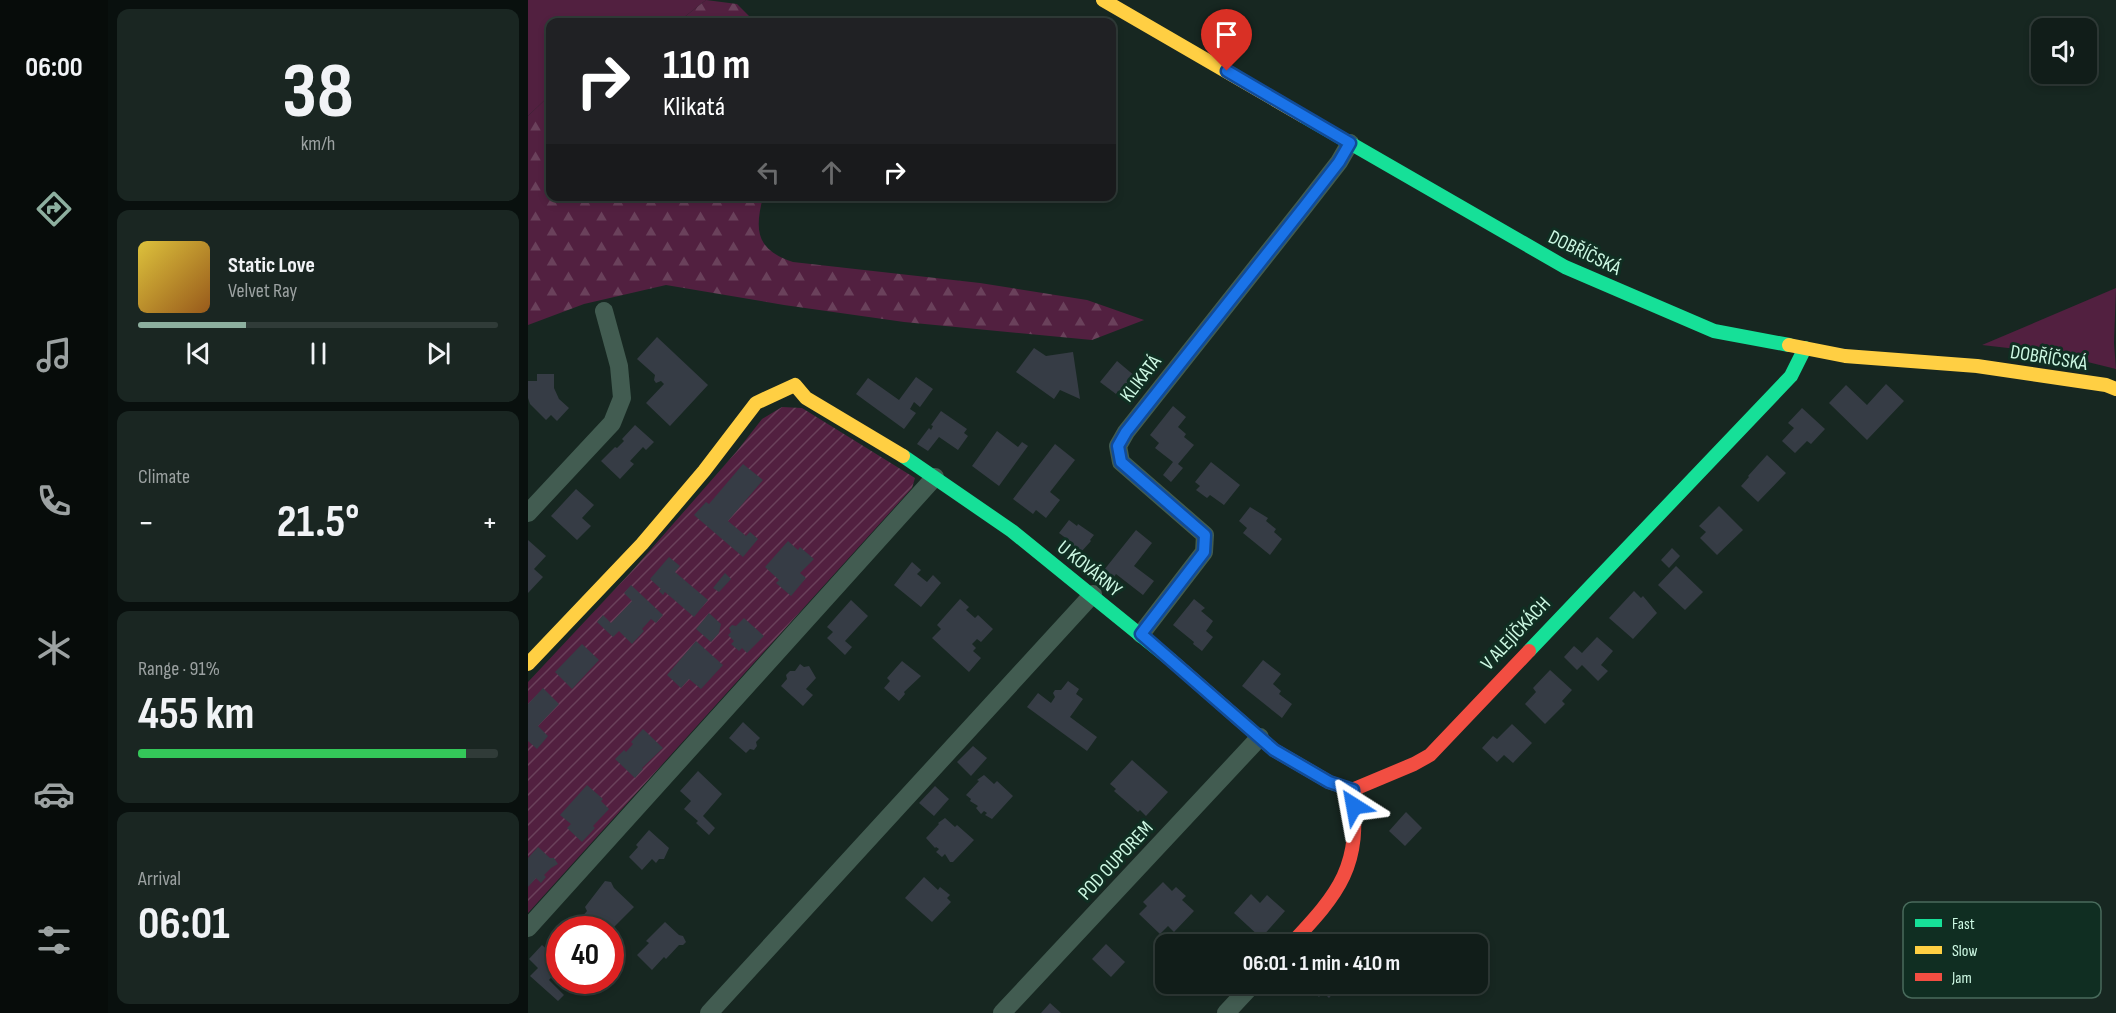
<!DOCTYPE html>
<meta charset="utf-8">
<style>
body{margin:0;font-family:"Sofia Sans Condensed",sans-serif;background:#1a2622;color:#f1f3f6;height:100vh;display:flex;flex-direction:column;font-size:22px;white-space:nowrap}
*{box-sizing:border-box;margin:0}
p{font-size:20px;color:#9ca2a2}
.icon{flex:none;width:33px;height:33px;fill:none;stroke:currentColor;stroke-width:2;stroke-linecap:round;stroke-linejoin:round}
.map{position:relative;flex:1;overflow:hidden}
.drawer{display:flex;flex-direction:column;gap:9px;padding:9px;background:#09100e;width:420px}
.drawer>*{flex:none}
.hud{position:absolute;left:18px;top:18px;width:570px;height:183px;border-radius:12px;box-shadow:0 3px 9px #0003,0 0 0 2px #303b38;background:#202124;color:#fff;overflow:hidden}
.buttons{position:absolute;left:1503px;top:18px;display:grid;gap:12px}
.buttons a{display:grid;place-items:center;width:66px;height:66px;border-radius:12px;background:#111d19;box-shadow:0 3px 9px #0003,0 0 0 2px #303b38;font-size:30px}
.speed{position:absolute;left:18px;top:916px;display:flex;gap:12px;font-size:30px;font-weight:700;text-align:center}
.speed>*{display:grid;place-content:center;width:78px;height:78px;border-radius:50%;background:#111d19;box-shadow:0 3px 9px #0003,0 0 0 2px #303b38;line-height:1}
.speed .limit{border:9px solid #d22;background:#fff;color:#111}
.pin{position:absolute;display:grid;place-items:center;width:51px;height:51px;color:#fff;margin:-62px -26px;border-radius:50% 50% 50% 0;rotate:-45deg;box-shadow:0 0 6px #0007}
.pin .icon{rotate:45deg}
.me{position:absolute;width:66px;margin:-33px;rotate:326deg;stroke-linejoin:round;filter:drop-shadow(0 0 4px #0008)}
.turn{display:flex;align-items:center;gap:21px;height:126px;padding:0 18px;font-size:27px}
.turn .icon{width:78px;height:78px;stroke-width:2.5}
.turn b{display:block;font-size:42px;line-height:51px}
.lanes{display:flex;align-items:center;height:57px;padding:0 18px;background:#0003;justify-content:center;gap:30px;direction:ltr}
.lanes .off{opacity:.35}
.big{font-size:45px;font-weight:700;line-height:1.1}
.drawer .card{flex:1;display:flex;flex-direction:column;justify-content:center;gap:9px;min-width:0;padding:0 21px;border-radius:12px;background:#1a2622}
.drawer .dial{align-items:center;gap:0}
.dial b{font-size:78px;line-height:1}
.song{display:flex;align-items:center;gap:18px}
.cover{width:72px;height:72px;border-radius:9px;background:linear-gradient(135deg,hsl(50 70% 55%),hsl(30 70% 35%))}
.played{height:6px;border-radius:3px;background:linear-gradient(90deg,#8daf9f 30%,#303b38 30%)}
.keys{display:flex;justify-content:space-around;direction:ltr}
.heat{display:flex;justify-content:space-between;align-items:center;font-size:33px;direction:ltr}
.charge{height:9px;border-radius:4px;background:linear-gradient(90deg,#34c759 91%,#303b38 0)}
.trip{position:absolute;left:627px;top:934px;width:333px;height:60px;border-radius:12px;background:#111d19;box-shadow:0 3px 9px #0003,0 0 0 2px #303b38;font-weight:700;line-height:60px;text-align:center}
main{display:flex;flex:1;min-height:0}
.dock{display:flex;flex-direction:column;width:108px;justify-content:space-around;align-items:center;background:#070c0a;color:#9ca2a2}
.dock .icon{width:42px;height:42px}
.dock .on{color:#8daf9f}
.dock b{font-size:27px;color:#f1f3f6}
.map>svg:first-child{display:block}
.grass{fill:#522040}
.forest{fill:url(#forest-firs)}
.garden{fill:url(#garden-furrows)}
.building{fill:#363c45}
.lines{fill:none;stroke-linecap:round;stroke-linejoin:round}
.street{stroke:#425c51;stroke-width:18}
.fast{stroke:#16e098;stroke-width:14}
.slow{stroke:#ffcf43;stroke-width:14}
.jam{stroke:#f24e42;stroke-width:14}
.route-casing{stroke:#114b97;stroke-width:15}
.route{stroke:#1a73e8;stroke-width:10}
.labels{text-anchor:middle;stroke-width:6;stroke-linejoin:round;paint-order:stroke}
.street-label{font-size:20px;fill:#cdf8e3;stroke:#102e22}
.key{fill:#102e22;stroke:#496b5c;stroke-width:1.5}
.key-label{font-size:16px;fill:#cdf8e3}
</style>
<main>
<nav class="dock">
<b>06:00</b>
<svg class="icon on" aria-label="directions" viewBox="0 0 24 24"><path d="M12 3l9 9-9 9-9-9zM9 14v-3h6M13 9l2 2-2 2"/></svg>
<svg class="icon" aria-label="music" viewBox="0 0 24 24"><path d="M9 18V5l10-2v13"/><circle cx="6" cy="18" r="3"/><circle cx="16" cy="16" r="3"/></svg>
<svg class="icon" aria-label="phone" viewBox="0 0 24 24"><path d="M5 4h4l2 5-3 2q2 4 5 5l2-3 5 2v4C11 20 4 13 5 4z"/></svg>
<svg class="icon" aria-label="climate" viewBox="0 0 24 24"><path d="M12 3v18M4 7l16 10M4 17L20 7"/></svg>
<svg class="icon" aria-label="car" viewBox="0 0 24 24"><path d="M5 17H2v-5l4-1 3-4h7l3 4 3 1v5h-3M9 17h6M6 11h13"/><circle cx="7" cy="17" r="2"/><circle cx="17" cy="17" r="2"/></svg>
<svg class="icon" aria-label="filters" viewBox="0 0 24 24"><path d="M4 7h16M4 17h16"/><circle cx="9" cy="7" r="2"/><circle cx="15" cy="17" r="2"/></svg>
</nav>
<section class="drawer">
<div class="card dial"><b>38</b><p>km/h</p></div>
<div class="card">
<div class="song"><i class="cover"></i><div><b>Static Love</b><p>Velvet Ray</p></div></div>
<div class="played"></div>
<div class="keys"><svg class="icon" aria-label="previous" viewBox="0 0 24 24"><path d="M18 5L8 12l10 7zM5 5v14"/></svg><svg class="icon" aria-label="pause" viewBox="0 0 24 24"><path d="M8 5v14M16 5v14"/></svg><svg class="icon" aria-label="next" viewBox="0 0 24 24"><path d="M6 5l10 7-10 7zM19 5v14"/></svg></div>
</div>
<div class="card"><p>Climate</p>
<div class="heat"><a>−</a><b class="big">21.5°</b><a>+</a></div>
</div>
<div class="card"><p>Range · 91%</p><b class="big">455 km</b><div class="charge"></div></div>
<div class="card"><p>Arrival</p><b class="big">06:01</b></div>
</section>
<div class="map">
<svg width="1588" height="1013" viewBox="0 0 1588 1013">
<defs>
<pattern id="forest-firs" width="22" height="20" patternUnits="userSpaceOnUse" patternTransform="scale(1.5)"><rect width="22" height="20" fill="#522040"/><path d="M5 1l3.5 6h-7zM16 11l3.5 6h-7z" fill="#6a415b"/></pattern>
<pattern id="garden-furrows" width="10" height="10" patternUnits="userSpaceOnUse" patternTransform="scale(1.5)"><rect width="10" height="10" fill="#522040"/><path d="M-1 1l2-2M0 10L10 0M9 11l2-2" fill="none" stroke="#6a415b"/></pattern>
</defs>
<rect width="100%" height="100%" fill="#172721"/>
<g class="grass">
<path d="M0 0H178L150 22H22V95L0 116Z"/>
<path d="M1588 288 1586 343 1588 369 1523 353 1454 345Z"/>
</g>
<g class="forest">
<path d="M178 0 209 4 227 22H150Z"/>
<path d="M22 95V196L235 197C226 232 229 250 265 262L452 283 559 300 616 320 564 340 376 322 256 305 138 285 56 304 0 325V116Z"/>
</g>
<path class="garden" d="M254 407 274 408 387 478 384 488 0 913V682L103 572 209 451 234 419Z"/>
<g class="building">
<path d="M129 337 180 385 142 426 118 403 136 384 133 381 128 383 126 380 127 375 109 359Z"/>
<path d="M506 348 518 356 545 352 552 399 532 390 526 399 488 372Z"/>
<path d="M589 361 608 377 594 394 590 391 588 394 572 382Z"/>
<path d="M9 374H26V388L31 399 41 408 29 421 23 415 18 420 2 404 0 398V381H9Z"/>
<path d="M388 377 405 389 392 407 386 402 382 409 388 413 376 429 328 394 340 378 371 400Z"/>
<path d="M1358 384 1376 401 1339 440 1301 403 1318 385 1339 405Z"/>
<path d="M645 406 658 417 650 427 658 434 656 437 666 445 650 464 655 468 643 482 635 475 645 462 627 448 631 443 622 435Z"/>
<path d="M1274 408 1297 429 1283 444 1279 441 1267 453 1254 441 1266 428 1260 423Z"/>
<path d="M413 411 439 429 436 433 440 436 430 450 411 437 400 451 389 444 401 428 403 430 405 426 403 425Z"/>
<path d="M107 425 126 442 118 450 115 447 102 461 106 464 92 479 73 461 87 447 89 448 96 441 94 439Z"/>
<path d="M469 431 490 447 494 442 500 446 471 486 444 466Z"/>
<path d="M527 444 547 460 522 492 532 500 518 518 508 510 505 514 485 499Z"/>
<path d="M1239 455 1258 473 1230 502 1213 486 1221 477 1220 476Z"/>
<path d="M683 462 712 485 696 505 682 495 679 498 668 490 672 486 667 482Z"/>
<path d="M215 464 235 480 200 521 218 536 222 532 230 539 215 557 166 515 178 502 181 504Z"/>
<path d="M48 489 66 505 54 518 63 526 49 540 23 516Z"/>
<path d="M1191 506 1215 530 1189 555 1172 538 1178 532 1171 526Z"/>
<path d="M722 507 740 518 738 521 748 529 746 532 754 539 742 555 715 533 719 528 711 521Z"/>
<path d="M541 520 549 526 550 524 566 535 562 540 563 541 553 552 538 541 539 539 531 533Z"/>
<path d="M608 530 624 543 606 566 626 581 615 595 588 574 586 577 576 570Z"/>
<path d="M0 540 18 556 6 569 15 577 0 593Z"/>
<path d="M260 541 270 550 272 547 286 559 272 573 278 578 263 596 248 583 251 580 237 567Z"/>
<path d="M1144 548 1152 556 1141 568 1133 560Z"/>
<path d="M141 557 152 566 147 572 180 600 166 617 137 592 135 595 131 591 133 589 122 579Z"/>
<path d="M384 562 393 570 389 574 399 582 405 575 413 583 393 607 366 585Z"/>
<path d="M1148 566 1175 592 1157 610 1130 585Z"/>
<path d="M197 573 203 579 191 592 185 588Z"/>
<path d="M103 585 135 615 128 623 123 619 114 629 116 631 104 644 91 631 85 637 69 622 75 615 83 623 104 601 96 593Z"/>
<path d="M1106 591 1113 598 1115 596 1129 613 1105 639 1081 618Z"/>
<path d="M432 599 441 607 438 610 447 618 450 615 465 629 453 642 449 639 444 644 448 648 445 651 453 658 441 672 404 638 413 629 409 625Z"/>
<path d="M666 599 677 608 673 611 685 621 678 631 685 637 674 651 665 644 666 642 645 625Z"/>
<path d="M323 600 340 616 317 641 324 647 317 655 299 638 305 632 299 627Z"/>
<path d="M181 613 193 624 191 633 183 642 168 629Z"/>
<path d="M216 618 236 636 219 653 214 648 211 651 203 644 206 641 200 635 203 632 201 628 204 625 208 626Z"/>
<path d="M1069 637 1085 651 1073 665 1080 671 1070 681 1054 665 1049 670 1036 657 1046 646 1054 653Z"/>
<path d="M168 641 195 665 173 689 161 679 153 688 139 675Z"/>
<path d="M54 644 71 660 44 689 27 672Z"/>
<path d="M735 660 753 674 745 684 753 691 751 694 764 704 754 718 714 686Z"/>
<path d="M374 661 393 676 376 692 377 694 371 701 356 688 362 681 359 678Z"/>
<path d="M272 664 276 667 281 666 288 678 278 689 285 695 275 706 253 686 259 679 258 675 262 671H267Z"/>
<path d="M1022 670 1044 690 1034 701 1037 704 1017 724 997 704 1008 692 1005 688Z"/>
<path d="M540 681 551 689 548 694 555 699 542 717 569 737 559 751 499 707 510 693 523 703 527 697 525 693 527 690H533Z"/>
<path d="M15 688 31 704 10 726 20 736 9 749 0 741V704Z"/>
<path d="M215 722 232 738 228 742 229 746 226 750 222 749 218 753 201 738Z"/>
<path d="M984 724 1004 743 985 763 976 755 969 762 954 748 965 736 969 739Z"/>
<path d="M115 729 135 748 114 768 115 769 107 778 87 759 96 750 98 752 105 744 103 742Z"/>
<path d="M445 746 459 758 443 776 429 762Z"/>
<path d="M604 760 640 792 618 816 612 810 610 812 586 791 588 789 582 784Z"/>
<path d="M170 771 194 794 175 816 187 828 181 835 168 823 170 821 156 809 163 801 152 791Z"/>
<path d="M456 775 466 784 469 781 485 796 464 819 457 815 459 813 456 811 453 814 448 808 450 806 442 801 443 799 438 795 451 781 449 780Z"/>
<path d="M59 785 75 799 73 801 81 809 65 826 67 828 54 842 39 828 43 824 32 815Z"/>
<path d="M407 786 421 799 406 816 391 803Z"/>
<path d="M878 812 894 828 877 846 861 831Z"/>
<path d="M417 818 427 827 429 825 446 840 425 862H422L417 854 414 857 408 852 411 849 408 847 407 848 398 838 411 824 410 823Z"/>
<path d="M121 830 141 848 136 859H131L128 863 124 859 114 870 101 857 110 847 108 845Z"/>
<path d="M10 847 22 858H26L30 864 23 868 16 875 18 877 13 883 8 878 0 887V858Z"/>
<path d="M396 877 410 890 412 887 422 895 419 898 423 902 404 922 377 898Z"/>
<path d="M77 881 83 882 86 888 106 907 83 930H67L53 918 59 911 57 907Z"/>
<path d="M635 882 644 891 648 887 658 896 654 900 666 911 646 932 640 926 632 934 611 914 619 906 615 902Z"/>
<path d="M723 894 732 903 739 895 757 911 733 938 706 913Z"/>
<path d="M137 922 151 935 155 936 158 942 155 945H151L138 959 136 957 124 970 109 955 121 943 118 941Z"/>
<path d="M578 944 597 962 583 977 564 959Z"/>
<path d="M14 945 32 961V972H28L21 980 36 995 30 1001 2 976 10 968 1 959Z"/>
<path d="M778 984H813L801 998 795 992 791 997Z"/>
<path d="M522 1003 533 1013H513Z"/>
</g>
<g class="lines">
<g class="street">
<path d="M0 513 84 423 94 398 91 366 76 311"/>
<path d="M613 634 676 552 677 535 593 462 590 446 598 432 776 207 811 162 822 143"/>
<path d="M0 928 407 477"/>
<path d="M181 1013 565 594"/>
<path d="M474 1013 732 737"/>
<path d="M698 1013 725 984"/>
</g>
<g class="fast">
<path d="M775 116 1037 267 1186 331 1261 345"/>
<path d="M375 456 484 531 643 660"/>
<path d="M1001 651 1263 376 1277 348"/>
</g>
<g class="slow">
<path d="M575 0 775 116"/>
<path d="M1261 345 1317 356 1449 366 1578 385 1588 389"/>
<path d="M643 660 746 750 801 782 824 790"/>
<path d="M0 664 114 544 176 471 228 403 267 385 278 398 375 456"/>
</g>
<path class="jam" d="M762 945C812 892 834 866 824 790L886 764 902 755 1001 651"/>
</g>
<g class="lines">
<g class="route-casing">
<path id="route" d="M699 71 822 143 811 162 776 207 598 432 590 446 593 462 677 535 676 552 613 634 746 750 801 782 825 790 826 806"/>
</g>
<use href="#route" class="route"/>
</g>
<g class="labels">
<g class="street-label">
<text transform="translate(1057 252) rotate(26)" y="7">DOBŘÍČSKÁ</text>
<text transform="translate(1521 357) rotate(9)" y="7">DOBŘÍČSKÁ</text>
<text transform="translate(612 378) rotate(-52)" y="7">KLIKATÁ</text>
<text transform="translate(562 568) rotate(39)" y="7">U KOVÁRNY</text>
<text transform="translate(987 633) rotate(-47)" y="7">V ALEJÍČKÁCH</text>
<text transform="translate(587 860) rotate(-47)" y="7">POD OUPOREM</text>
</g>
</g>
<rect x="1375" y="902" width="198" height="96" rx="9" class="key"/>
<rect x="1387" y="919" width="27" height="8" fill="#16e098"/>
<rect x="1387" y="946" width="27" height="8" fill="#ffcf43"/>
<rect x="1387" y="973" width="27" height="8" fill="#f24e42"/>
<g class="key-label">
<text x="1424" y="929">Fast</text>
<text x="1424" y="956">Slow</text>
<text x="1424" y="983">Jam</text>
</g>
</svg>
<div class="buttons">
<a><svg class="icon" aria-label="sound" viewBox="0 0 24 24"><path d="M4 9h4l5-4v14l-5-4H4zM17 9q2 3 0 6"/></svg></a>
</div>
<div class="speed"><div class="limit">40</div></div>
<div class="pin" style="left:699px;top:71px;background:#d93025"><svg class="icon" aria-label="arrive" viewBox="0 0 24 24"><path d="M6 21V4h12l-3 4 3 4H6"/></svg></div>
<svg class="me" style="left:826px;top:806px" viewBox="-20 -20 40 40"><path d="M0-17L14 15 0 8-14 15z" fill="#1a73e8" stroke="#fff" stroke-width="4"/></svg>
<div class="trip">06:01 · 1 min · 410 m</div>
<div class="hud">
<div class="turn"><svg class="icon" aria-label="right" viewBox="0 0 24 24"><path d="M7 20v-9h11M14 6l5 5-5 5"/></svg><div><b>110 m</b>Klikatá</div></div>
<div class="lanes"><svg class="icon off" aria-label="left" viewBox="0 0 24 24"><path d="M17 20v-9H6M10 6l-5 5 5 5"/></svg><svg class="icon off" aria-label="ahead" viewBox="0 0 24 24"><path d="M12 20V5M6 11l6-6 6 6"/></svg><svg class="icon" aria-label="right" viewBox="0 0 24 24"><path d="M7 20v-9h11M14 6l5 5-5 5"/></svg></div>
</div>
</div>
</main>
